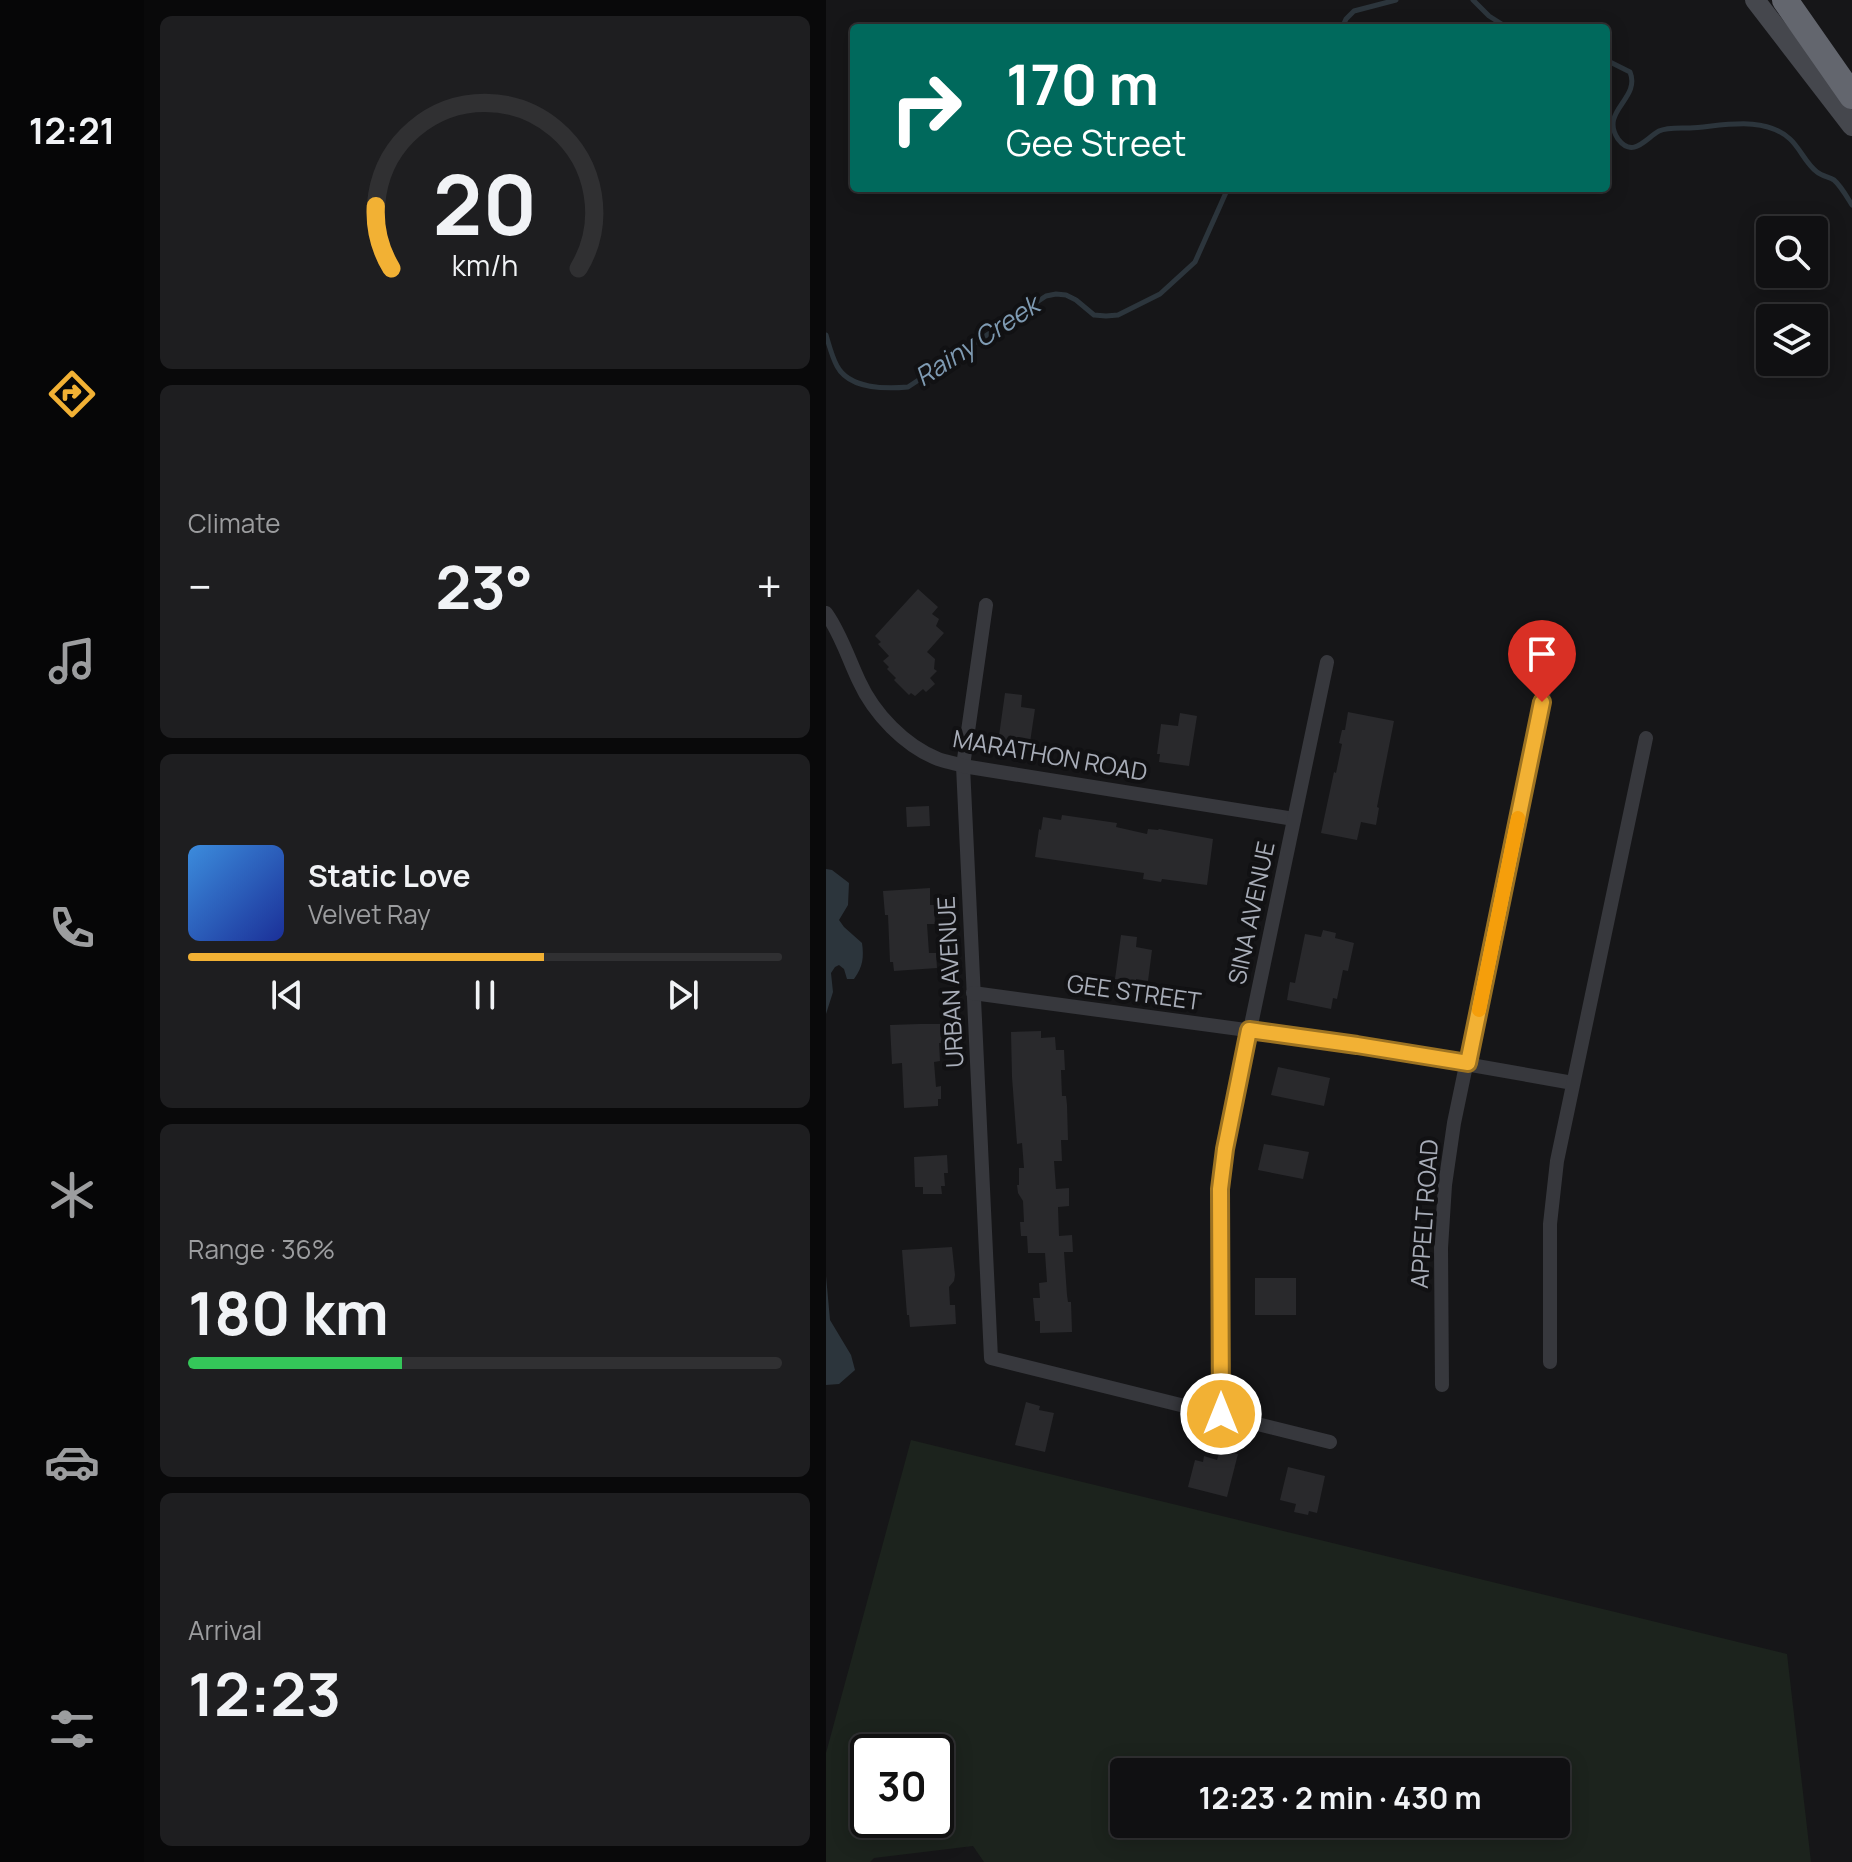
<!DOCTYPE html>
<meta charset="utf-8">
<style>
body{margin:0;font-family:Manrope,sans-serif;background:#1e1e20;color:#f1f3f6;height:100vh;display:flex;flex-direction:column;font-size:30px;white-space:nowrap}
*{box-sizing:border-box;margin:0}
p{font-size:26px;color:#9c9d9f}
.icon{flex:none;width:44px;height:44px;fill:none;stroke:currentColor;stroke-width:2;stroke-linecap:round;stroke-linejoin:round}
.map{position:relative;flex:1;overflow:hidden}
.side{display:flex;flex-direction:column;gap:16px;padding:16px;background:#09090a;width:682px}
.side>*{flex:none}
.top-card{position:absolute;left:24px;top:24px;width:760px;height:168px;border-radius:8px;box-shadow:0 4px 20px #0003,0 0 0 2px #303032;background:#00695c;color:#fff;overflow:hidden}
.fabs{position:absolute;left:930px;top:216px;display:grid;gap:16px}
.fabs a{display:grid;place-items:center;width:72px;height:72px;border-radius:8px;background:#101012;box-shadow:0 4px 20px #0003,0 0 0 2px #303032;font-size:40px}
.speed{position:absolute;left:24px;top:1734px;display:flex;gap:16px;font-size:40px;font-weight:700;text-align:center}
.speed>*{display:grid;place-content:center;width:104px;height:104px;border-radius:50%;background:#101012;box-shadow:0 4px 20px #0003,0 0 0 2px #303032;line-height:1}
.speed .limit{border:4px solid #111;border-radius:12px;background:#fff;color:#111}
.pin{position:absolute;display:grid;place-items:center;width:68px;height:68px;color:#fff;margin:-82px -34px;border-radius:50% 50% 50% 0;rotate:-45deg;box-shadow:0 0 8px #0007}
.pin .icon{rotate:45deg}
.me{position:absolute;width:88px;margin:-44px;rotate:0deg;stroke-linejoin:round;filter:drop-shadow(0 0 6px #0008)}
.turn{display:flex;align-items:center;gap:28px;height:168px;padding:0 24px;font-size:36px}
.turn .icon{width:104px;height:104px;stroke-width:2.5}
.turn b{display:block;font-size:56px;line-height:68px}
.big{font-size:60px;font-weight:700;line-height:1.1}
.side .card{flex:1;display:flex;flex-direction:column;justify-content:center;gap:12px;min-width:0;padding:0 28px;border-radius:12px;background:#1e1e20}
.side .dial{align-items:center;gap:0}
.dial svg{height:208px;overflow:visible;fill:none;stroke:#303032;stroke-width:7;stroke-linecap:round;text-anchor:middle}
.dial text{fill:#f1f3f6;stroke:none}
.song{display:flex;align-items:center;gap:24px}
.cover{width:96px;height:96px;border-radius:12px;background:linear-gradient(135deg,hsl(210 70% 55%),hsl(230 70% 35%))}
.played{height:8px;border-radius:4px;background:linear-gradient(90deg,#f2b134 60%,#303032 60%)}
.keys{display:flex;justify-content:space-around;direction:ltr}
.heat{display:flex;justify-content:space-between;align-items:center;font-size:44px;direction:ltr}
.charge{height:12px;border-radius:6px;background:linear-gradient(90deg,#34c759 36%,#303032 0)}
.trip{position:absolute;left:284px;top:1758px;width:460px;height:80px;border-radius:8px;background:#101012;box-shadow:0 4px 20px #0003,0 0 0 2px #303032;font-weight:700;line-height:80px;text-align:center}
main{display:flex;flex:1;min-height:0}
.tabs{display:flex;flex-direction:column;width:144px;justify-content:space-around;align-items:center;background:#060607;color:#9c9d9f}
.tabs .icon{width:56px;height:56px}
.tabs .active{color:#f2b134}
.tabs b{font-size:36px;color:#f1f3f6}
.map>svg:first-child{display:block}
.green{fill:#1c231d;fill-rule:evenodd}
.water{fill:#2c353c}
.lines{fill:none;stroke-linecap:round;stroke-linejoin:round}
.stream{stroke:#2c353c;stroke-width:5}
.building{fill:#29292c}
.minor{stroke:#37383d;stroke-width:14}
.secondary{stroke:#45474d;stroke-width:20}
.motorway{stroke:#63666e;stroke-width:26}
.route-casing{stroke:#9d7322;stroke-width:20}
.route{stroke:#f2b134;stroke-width:14}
.slow{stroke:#f59e0b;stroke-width:14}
.labels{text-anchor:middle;stroke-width:8;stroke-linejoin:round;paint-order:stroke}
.street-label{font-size:24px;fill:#a8adb8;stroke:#111113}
.water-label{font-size:26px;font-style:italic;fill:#7f9bb3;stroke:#111113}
</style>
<main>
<nav class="tabs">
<b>12:21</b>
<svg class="icon active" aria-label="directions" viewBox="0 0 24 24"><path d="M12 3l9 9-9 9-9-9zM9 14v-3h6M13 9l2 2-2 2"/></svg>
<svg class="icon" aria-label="music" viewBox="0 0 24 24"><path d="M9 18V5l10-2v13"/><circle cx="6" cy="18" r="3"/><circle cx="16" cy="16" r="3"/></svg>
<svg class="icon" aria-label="phone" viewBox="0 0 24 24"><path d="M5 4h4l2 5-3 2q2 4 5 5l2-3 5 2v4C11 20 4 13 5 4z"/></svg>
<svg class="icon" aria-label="climate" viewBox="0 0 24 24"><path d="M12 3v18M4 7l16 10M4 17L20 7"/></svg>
<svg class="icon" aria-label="car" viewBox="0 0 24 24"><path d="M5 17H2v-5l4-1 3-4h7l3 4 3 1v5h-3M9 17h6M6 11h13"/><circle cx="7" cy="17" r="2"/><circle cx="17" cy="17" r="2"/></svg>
<svg class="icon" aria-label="filters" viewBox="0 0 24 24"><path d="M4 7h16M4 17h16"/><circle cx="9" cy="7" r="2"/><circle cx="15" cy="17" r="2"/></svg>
</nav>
<section class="side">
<div class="card dial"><svg viewBox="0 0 100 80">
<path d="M14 69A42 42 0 1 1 86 69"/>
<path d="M14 69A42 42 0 0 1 8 45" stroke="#f2b134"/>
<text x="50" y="56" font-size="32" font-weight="700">20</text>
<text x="50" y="72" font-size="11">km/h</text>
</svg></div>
<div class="card"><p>Climate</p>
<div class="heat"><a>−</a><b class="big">23°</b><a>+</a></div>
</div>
<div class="card">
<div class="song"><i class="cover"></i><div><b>Static Love</b><p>Velvet Ray</p></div></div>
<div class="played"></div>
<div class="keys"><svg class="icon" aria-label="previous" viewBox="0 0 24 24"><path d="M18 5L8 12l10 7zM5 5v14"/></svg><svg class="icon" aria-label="pause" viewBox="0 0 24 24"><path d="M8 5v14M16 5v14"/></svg><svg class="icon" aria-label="next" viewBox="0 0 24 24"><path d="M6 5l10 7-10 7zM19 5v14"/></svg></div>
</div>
<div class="card"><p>Range · 36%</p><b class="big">180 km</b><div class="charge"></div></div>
<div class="card"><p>Arrival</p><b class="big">12:23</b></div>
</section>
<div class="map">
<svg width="1026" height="1862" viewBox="0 0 1026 1862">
<rect width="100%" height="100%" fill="#161618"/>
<path class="green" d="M85 1440 961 1654 985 1862H158L147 1846 48 1858 44 1862H0V1753ZM42 1752H110V1820H42ZM298 1772H730V1824H298Z"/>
<g class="water">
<path d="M0 869 6 870 23 883 22 905 13 920 18 927 36 943C38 957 37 967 28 979H21L18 969 13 965 9 967 5 973 7 992 0 1014Z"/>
<path d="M0 1276 4 1320 25 1355 29 1370 13 1384 0 1385Z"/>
</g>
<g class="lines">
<g class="stream">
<path d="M647 0 663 16 682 28"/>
<path d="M516 28 520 19 528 11 570 0"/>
<path d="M780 60 804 72C815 99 773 111 792 139 807 159 820 138 833 131 841 127 855 128 864 128 896 126 938 115 964 139 974 148 980 164 991 172 996 176 1003 177 1008 180 1015 186 1021 197 1026 205"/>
<path d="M0 335C3 345 6 357 11 366 23 389 60 389 82 387L220 296 230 294 240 295 250 300 268 315 280 316 292 315 334 294 369 262 402 188"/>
</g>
</g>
<g class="building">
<path d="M92 589 112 607 106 614 113 619 110 626 118 633 101 652 109 659 108 669 111 671 104 678 109 684 100 692 97 689 89 696 85 693 83 695 68 680 70 678 61 669 63 667 57 661 63 656 52 644 55 642 49 636Z"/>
<path d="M179 693 196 695 195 707 209 709 203 749 172 743Z"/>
<path d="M522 712 568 721 551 807 553 808 550 825 535 822 531 840 495 833 508 772 510 773 516 744 513 743 516 730H519Z"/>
<path d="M354 713 371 716 363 766 333 762 334 754H331L335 724 352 726Z"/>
<path d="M103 806 104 826 81 827 80 807Z"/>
<path d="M236 815 291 823 290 827 321 834 322 829 332 830 333 829 387 839 381 885 336 879 335 882 317 879 318 873 209 857 213 829 215 830 217 817 235 820Z"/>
<path d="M104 888V905H108L109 924H101L103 953H110L111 968 68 971 67 962H64L62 915H59L57 891Z"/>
<path d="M497 930 510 933 509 938 528 943 522 971 517 970 511 999 507 998 505 1009 461 1000 464 982 469 983 479 934 495 937Z"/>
<path d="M295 935 311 937 310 947 326 950 322 981 310 979V982L289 979Z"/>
<path d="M94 1024H114L116 1043H113L114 1061 108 1062 110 1087 115 1086V1099H112V1106L78 1108 76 1063 66 1064 64 1025Z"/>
<path d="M215 1031V1038L229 1037 230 1050H238L239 1070H235L236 1096H240L241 1105 242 1140H235L236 1161H228L230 1189 243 1188V1206L232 1207 233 1236 246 1235 247 1252H238L241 1295 242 1302H245L246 1332 214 1333V1321H209L207 1298H214L213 1283 221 1282 219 1253H202L201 1236H195L194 1222H198L197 1201 192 1193 191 1185H193V1168H198L196 1143 191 1144 186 1077 185 1032Z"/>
<path d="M452 1067 504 1078 498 1106 445 1095Z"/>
<path d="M438 1144 483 1152 477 1179 432 1170Z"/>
<path d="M121 1155 122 1173H118L119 1186H115L116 1194H97V1187H89L88 1157Z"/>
<path d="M126 1247 129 1275 128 1281 123 1287 124 1305H129L130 1324 84 1327 83 1315H81L76 1250Z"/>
<rect x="429" y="1278" width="41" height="37"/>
<path d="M200 1402 214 1406 213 1410 228 1413 219 1452 189 1445Z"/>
<path d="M394 1450 412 1454 401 1497 362 1487 369 1460 377 1462 378 1456 391 1460Z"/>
<path d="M462 1467 499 1476 491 1513 483 1511 482 1515 468 1512 470 1504 454 1500Z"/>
</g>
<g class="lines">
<g class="minor">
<path d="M160 605 137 766 165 1358 504 1442"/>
<path d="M0 613C15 634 22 658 33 681 48 714 79 746 112 759 120 762 129 763 137 766L468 819"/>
<path d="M147 993 531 1045 747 1083"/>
<path d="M724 1362V1224L731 1161 820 738"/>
<path d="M616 1385 615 1248 619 1185 628 1123 722 672"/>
<path d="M395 1414 394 1189 399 1149 501 662"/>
</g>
<path class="secondary" d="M929 0 1026 126"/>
<path class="motorway" d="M959 0 1026 96"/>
</g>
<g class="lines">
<g class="route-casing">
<path id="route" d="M395 1414 394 1189 399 1149 423 1030 531 1045 642 1063 716 702"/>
</g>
<use href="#route" class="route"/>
<path class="slow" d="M653 1010 692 818"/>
</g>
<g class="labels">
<g class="street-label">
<text transform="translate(224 756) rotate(10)" y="8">MARATHON ROAD</text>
<text transform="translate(426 913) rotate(-78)" y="8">SINA AVENUE</text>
<text transform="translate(125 982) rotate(-93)" y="8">URBAN AVENUE</text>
<text transform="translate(308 993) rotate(8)" y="8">GEE STREET</text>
<text transform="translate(599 1214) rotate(-86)" y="8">APPELT ROAD</text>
</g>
<g class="water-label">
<text transform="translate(151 341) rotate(-33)" y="9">Rainy Creek</text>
</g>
</g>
</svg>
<div class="fabs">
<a><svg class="icon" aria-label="search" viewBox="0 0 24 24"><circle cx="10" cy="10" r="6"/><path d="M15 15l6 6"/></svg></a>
<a><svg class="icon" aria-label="layers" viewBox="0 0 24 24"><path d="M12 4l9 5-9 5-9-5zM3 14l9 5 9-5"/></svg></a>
</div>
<div class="speed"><div class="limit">30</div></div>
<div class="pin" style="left:716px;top:702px;background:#d93025"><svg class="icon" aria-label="arrive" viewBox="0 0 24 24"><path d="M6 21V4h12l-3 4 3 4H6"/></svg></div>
<svg class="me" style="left:395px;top:1414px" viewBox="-20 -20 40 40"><circle r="17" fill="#f2b134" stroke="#fff" stroke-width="3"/><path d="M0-11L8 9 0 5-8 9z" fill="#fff"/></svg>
<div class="trip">12:23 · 2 min · 430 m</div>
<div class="top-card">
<div class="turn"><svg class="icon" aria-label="right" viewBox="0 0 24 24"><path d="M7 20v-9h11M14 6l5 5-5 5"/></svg><div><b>170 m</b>Gee Street</div></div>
</div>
</div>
</main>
